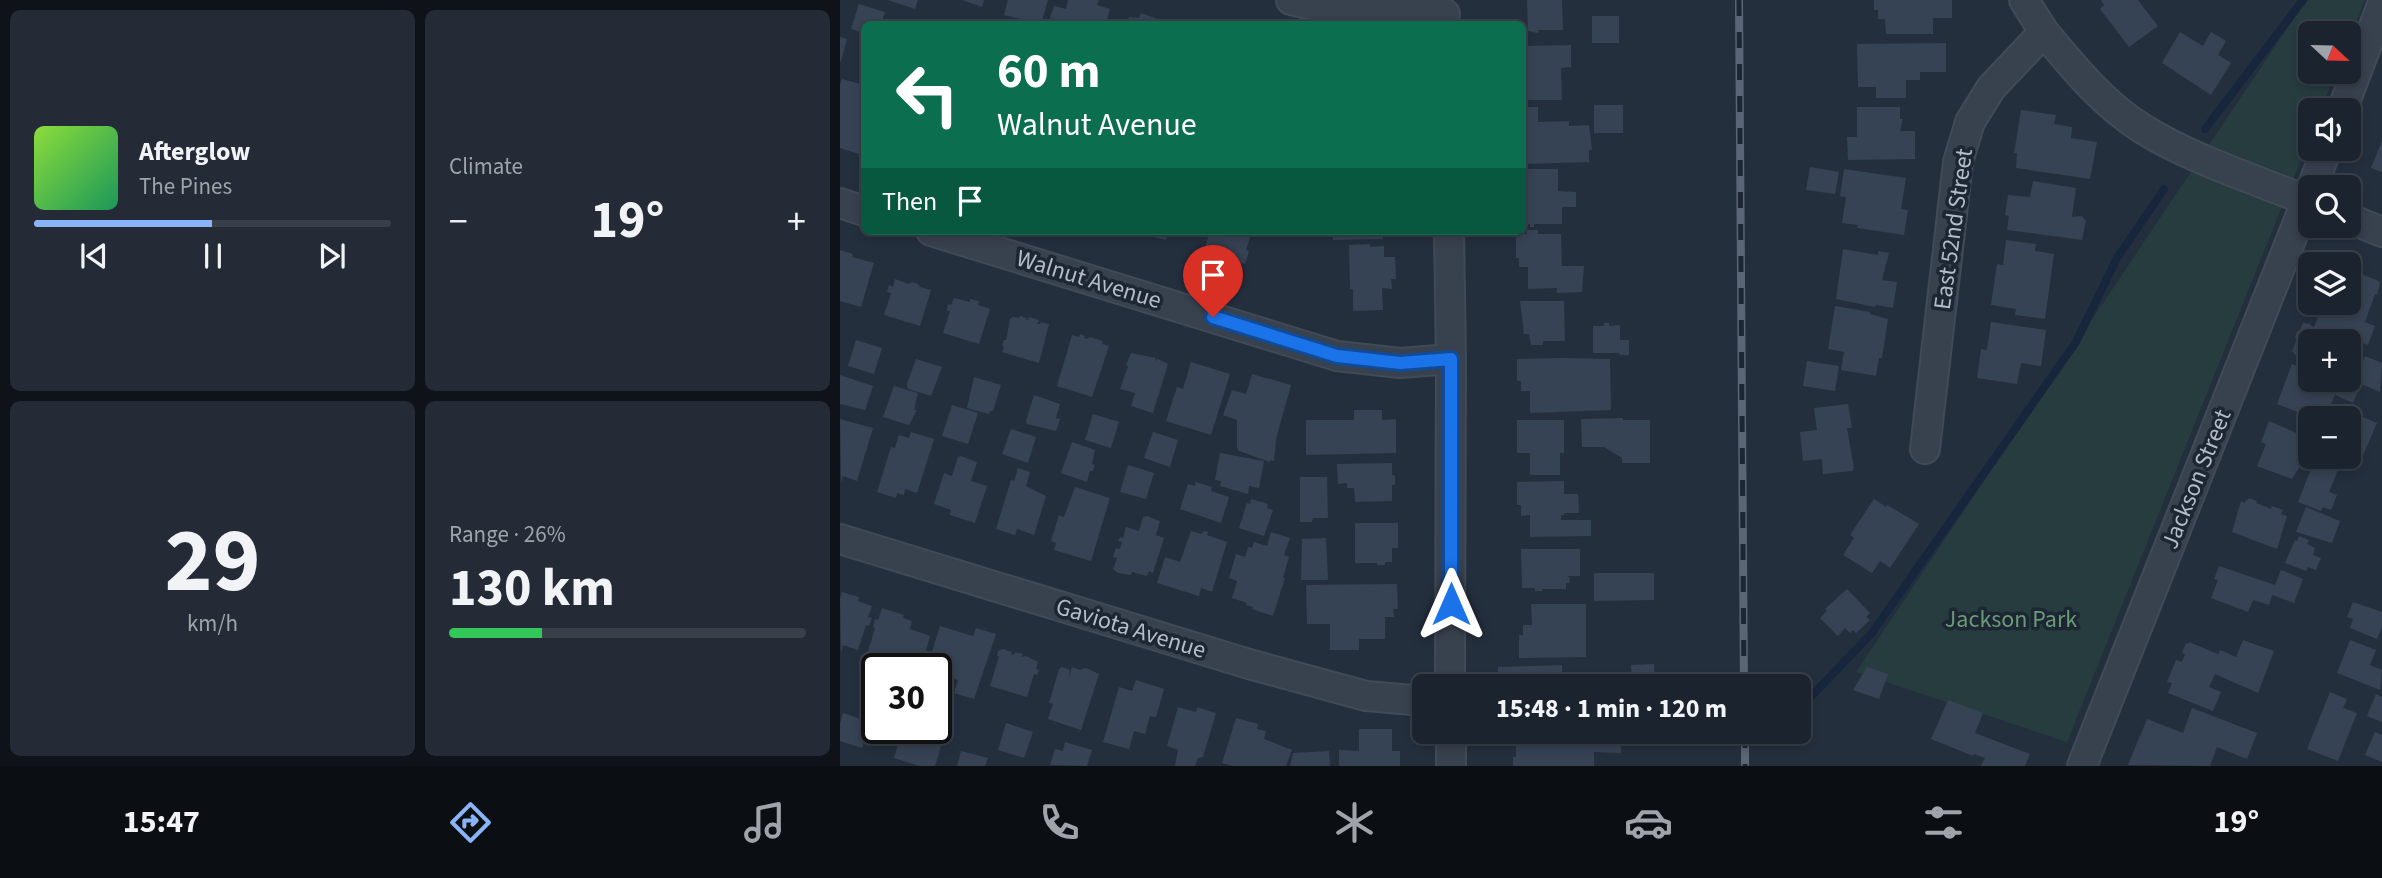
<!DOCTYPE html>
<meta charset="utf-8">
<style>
body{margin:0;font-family:"Source Sans 3",sans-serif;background:#242b36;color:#f1f3f6;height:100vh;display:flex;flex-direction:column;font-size:26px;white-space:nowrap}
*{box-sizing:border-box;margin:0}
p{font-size:23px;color:#a0a4aa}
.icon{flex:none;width:38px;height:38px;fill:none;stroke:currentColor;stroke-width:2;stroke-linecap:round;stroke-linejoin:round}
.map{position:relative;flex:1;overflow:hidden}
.panel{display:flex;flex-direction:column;gap:10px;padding:10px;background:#0f1319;width:840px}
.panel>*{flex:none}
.guide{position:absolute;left:21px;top:21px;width:665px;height:214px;border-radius:10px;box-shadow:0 4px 10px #0003,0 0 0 2px #39404a;background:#0b6e4f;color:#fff;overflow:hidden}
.needle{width:46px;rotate:112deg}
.tools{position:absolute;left:1458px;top:21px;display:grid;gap:14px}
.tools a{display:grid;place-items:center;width:63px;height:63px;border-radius:10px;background:#1b232e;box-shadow:0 4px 10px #0003,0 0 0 2px #39404a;font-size:35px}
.speed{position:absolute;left:21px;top:653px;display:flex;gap:14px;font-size:35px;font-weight:700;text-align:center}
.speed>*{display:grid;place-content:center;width:91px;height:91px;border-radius:50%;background:#1b232e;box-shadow:0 4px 10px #0003,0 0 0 2px #39404a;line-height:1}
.speed .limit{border:4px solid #111;border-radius:10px;background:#fff;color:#111}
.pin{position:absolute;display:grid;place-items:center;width:60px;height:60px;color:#fff;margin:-72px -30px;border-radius:50% 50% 50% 0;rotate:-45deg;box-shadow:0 0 7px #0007}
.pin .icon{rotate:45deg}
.me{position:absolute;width:77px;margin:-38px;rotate:0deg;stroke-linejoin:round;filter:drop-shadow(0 0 5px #0008)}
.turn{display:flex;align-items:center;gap:24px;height:147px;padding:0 21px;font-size:32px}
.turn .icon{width:91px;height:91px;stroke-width:2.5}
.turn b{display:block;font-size:49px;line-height:60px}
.then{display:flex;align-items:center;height:66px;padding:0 21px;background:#0003;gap:14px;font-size:26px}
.big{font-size:52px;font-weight:700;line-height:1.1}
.panel .tile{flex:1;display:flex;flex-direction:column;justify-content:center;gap:10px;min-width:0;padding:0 24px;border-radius:10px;background:#242b36}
.panel .dial{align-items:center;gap:0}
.dial b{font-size:91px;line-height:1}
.song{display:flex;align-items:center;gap:21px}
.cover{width:84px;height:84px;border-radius:10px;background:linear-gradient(135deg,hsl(90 70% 55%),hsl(150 70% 35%))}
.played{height:7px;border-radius:4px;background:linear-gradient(90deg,#8ab4f8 50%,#39404a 50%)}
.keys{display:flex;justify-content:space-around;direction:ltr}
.heat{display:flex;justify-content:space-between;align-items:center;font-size:38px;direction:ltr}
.charge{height:10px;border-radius:5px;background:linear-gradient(90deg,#34c759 26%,#39404a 0)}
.panel .tiles{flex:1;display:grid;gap:10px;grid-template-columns:repeat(2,1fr)}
.trip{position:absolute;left:572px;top:674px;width:399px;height:70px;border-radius:10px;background:#1b232e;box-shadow:0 4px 10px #0003,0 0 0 2px #39404a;font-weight:700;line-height:70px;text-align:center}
.tabs{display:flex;height:112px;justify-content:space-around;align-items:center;background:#0b0e12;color:#a0a4aa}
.tabs .icon{width:49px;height:49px}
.tabs .selected{color:#8ab4f8}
.tabs b{font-size:32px;color:#f1f3f6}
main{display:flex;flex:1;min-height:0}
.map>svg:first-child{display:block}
.green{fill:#263c3f}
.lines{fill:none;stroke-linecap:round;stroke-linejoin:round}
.stream{stroke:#17263c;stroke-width:8}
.building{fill:#364354}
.minor-casing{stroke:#414a57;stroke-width:32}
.minor{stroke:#38414e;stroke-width:28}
.rail-casing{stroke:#5a6575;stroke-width:8}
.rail{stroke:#1d2633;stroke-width:5;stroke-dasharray:16;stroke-linecap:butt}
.route-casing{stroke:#114b97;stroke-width:18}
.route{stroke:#1a73e8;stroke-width:12}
.labels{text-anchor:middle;stroke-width:7;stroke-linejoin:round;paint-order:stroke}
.street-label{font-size:24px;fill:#b4bcc9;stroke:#1d2633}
.park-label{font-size:24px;fill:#6b9a76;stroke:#1d2633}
</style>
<main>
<section class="panel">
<div class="tiles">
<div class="tile">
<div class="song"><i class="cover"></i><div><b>Afterglow</b><p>The Pines</p></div></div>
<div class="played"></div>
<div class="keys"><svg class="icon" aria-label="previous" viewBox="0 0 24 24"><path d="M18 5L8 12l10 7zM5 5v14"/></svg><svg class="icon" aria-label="pause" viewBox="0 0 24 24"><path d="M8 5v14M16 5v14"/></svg><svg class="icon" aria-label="next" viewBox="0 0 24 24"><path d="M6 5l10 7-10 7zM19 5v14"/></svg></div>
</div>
<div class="tile"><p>Climate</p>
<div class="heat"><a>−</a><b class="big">19°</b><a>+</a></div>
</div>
<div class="tile dial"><b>29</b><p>km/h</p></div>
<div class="tile"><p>Range · 26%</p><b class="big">130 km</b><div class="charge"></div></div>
</div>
</section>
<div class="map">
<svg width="1542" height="766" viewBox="0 0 1542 766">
<rect width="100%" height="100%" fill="#242f3e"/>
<path class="green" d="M1466 0H1525L1509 41 1508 33H1470V72H1496L1481 110H1470V137L1227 742 1016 672Z"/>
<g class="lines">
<g class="stream">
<path d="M1365 129 1463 0"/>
<path d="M960 708 1032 633 1236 342 1277 258 1324 189"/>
</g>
</g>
<g class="building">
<path d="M48 0H78L75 9Z"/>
<path d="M122 0H144L142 7Z"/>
<path d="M168 0H208L201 24H178L180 19 164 15Z"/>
<path d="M228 0H259L257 5 270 9 266 24H208L214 6 226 9Z"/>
<path d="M687 0H722L723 30H699L698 33 688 31Z"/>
<path d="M1034 0H1112V18H1093V34H1046L1045 19H1038V10H1034Z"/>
<path d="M1261 0H1298L1318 26 1289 47 1260 9 1264 5Z"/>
<path d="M19 4 45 12 41 24H24V33L11 29Z"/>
<path d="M301 13 318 19 316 24H287L289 17 299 18Z"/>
<rect x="752" y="16" width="27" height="27"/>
<path d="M1340 32 1363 46 1371 32 1386 41 1378 55 1391 63 1371 95 1322 63Z"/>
<path d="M0 37 7 39 1 61H0Z"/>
<path d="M1106 43V72H1080V80H1066V98H1036V87H1018L1017 44Z"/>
<path d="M731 45V67L721 68 722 100H682V68H688L687 46Z"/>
<path d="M2 79 24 85V143L22 142 19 154 0 148V85Z"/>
<rect x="754" y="105" width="29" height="28"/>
<path d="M682 107H698V122L729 121V126L749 125 752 150H749V162L682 164Z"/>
<path d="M1017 107H1060V119H1063L1060 131H1075V159L1008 160 1007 137H1017Z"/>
<path d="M1181 110 1216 115 1214 124 1232 127 1231 138 1257 142 1250 179 1176 168 1177 153H1174Z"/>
<path d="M1542 141V172L1531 168Z"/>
<path d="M970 167 999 172 995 194 966 190Z"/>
<path d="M687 169H718V191L736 192V207H722V224H694V227H690V224H682V192L687 191Z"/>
<path d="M1004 169 1066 178 1061 209 1068 210 1064 235 1017 228 1018 225 1002 223 1006 197 1000 196Z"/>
<path d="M1193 181 1236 188 1232 217 1242 216 1246 221 1242 240 1167 230 1169 216 1165 215 1168 195 1190 197Z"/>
<path d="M687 230H698V234H721L722 266H744L742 292 717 293V288L688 289V267H679V258H676V234H687Z"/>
<path d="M302 231H329L326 240 301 234Z"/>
<path d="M370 231H412L406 250 409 251 405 264 385 258 384 262 367 257 369 252 364 251Z"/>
<path d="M493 231H543V239L493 240Z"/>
<path d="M1166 240 1196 244 1195 251 1214 254 1205 319 1175 315 1176 309 1151 305 1157 264 1163 265Z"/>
<path d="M530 244V247L544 246V257H555L556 279H551L552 289 542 288 543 310 513 311V289H510L509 245Z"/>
<path d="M1003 249 1038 255V251L1049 253 1042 280 1057 282 1053 308 1036 305 1035 307 996 299Z"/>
<path d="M0 250 13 254 12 257 34 263 21 307 0 301Z"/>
<path d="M1508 269 1539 281 1540 283 1537 295 1535 294 1525 322 1535 326 1528 345 1511 338 1510 341H1470V360L1457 357 1452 351 1457 339 1455 338 1457 331 1459 332 1463 323 1471 324 1470 325 1474 327 1483 304 1493 307 1494 303H1508Z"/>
<path d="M55 279 69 284 72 282 78 284 80 287 91 290 80 326 44 315 51 293 47 292 49 285 53 287Z"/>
<path d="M114 298 130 302V299L139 301 138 305 150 309 139 344 103 333 110 311H107L108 304 111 305Z"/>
<path d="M680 301H724L725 341H703V345H691L689 334H684Z"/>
<path d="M995 306 1030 312V314L1048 319 1042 358H1039L1036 376 1001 370 1004 352 988 349Z"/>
<path d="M180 316 186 318 187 321 189 317 199 320 197 324H200L201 322 209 324 199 363 162 352 164 347 162 346 164 340H166L170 319 173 317 179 318Z"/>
<path d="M1151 322 1206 330 1201 366 1181 363 1177 384 1137 378 1141 349 1147 350Z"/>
<path d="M764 323H769V326L780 325V340H789V355H780L779 353H753V326H764Z"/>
<path d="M240 334 245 336 244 338 248 339 249 337 263 341 262 344 269 346 252 397 217 386 232 335 239 337Z"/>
<path d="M16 340 42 348 34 374 8 366Z"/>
<path d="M291 353 316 358 315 361 318 359 328 364 313 413 291 406 295 393 280 389 288 366 286 365Z"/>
<path d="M1525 356 1542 363 1540 392 1514 381Z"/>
<path d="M722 358 770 359 771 410 690 413V391H681V381H677V359Z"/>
<path d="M76 359 102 367 91 396 68 389 67 384Z"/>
<path d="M967 361 999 366 995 391 963 386Z"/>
<path d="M351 362 390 374 371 435 326 421 337 387 343 389Z"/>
<path d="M1452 364 1470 372V380H1491L1518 391 1513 403 1495 395 1485 418H1474L1437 404Z"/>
<path d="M412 374 451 385 436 439 434 461 430 460V462L399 451 397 448V420L383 415 392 390 406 394Z"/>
<path d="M0 375 33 386 25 410 0 404Z"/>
<path d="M134 377 161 385 153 411H150L149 414 127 408Z"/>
<path d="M54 386 78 393 74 410H77L69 425 43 417Z"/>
<path d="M194 395 220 404 216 418 220 419 216 431 187 424 186 421Z"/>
<path d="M1008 404 1012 428H1007L1014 468 1012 471 983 474 982 459 963 461 960 432 977 430 974 408Z"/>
<path d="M112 405 138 413 128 444 102 436Z"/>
<path d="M514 410H542V420L556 419V453L466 455V420H514Z"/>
<path d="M1511 412 1537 423 1523 455 1508 449V419Z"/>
<path d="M253 414 279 422 271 448 245 440Z"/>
<path d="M783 418V420H810V463H782V458L764 447H742L741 419Z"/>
<path d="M0 419 33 428 17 481 3 476 1 483Z"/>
<path d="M677 420H724V453H720V475H690V453H677Z"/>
<path d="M1429 421 1468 438 1461 456 1463 457 1462 461 1459 460 1457 465 1460 466 1452 479 1417 466 1426 444 1421 442Z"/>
<path d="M171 429 196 437 188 463 162 454Z"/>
<path d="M71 432 94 439 77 493 65 489 64 495 57 493 56 498 37 492 51 447 55 448 59 435 69 438Z"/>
<path d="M313 432 338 440 330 467 304 458Z"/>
<path d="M232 442 255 450 252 464 255 465 253 471H250L247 482 221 473Z"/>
<path d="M380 453 424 461 419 488 409 486 408 494 380 486 381 481 375 480Z"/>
<path d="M121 456 137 462 131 481 147 486 135 523 110 515 111 510 94 504 104 473 112 476 118 457Z"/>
<path d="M1474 461 1498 470 1489 492 1497 495 1491 510 1483 507 1481 511 1458 502Z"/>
<path d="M552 463V475L555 476V485H552V501L515 502 514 488H507V483L498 484 497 464Z"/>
<path d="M288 465 314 473 306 499 280 492Z"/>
<path d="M178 468 190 472 186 486 206 496 194 535 177 529 175 535 156 529 171 480 174 481Z"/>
<path d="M460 477H487L488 518H473L472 522H460Z"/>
<path d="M724 481V494H738L739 513H724V515H721V520H751V536L690 537V515L681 516V505H677V482Z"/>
<path d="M356 482 372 487 371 491 389 497 381 523 340 509 348 484 355 486Z"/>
<path d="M235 487 270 498 251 561 214 550 216 543 211 541 219 515 224 517Z"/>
<path d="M1409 498 1417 501 1416 503 1431 509 1432 506 1443 510 1441 514 1447 516 1437 549 1392 532 1401 501 1404 503Z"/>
<path d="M411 499 428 504 427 508 433 510 424 536 399 528 407 503 410 504Z"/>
<path d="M1034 499 1046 507 1047 505 1079 524 1050 568 1040 561 1032 573 1003 555 1014 538 1010 535Z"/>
<path d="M1466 507 1500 521 1492 543 1456 532Z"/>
<path d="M307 516 320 521 316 535 324 538 313 573 309 571 307 576 292 572 291 575 278 573 273 569 277 558 273 557 276 548 280 549 282 542 278 541 280 537 283 538 286 527 299 531 303 517Z"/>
<path d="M515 523H558V548H552V562H545V565H537V563H515Z"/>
<path d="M351 531 361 534 364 531 368 532 367 535 387 542 372 592 361 588 359 596 317 583 325 557 340 562Z"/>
<path d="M431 532 450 538 444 555 449 557 443 578H445L433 616 412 609 413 607 406 605 407 603 392 598 397 581 389 578 396 554 405 557 408 547 412 548 414 542 427 546Z"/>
<path d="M1459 536 1469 540 1467 544 1475 548 1473 555 1481 558 1476 570 1468 567 1466 571 1445 563 1455 540 1457 541Z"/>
<path d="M486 538 488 580H461L462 539Z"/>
<path d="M681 549H740V576H727L730 578 729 583H726V589H702L703 591H695V588H682Z"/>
<path d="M1379 566 1435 585 1441 570 1463 579 1454 603 1432 595 1429 605 1413 600 1408 612 1371 598 1378 580 1374 579Z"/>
<path d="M754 573H814V600L754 601Z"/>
<path d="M557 584 558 609H553L554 617H545V639H519V650H490V624H467L466 585Z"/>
<path d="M1007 589 1030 613 1026 617 1030 620 1016 633 1013 630 1010 633 1005 628 998 636 980 618 987 611 985 609Z"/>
<path d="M2 592 19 597 18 601 32 606 28 617 32 618 29 626 26 625 18 650 3 645 1 653 0 599Z"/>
<path d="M1513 602 1542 612V627L1537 639 1510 628 1513 619 1507 617Z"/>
<path d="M691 604H746V657L679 658V635H683V625H692Z"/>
<path d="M42 608 64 615 63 618 72 621 70 629 90 636 82 664 60 658 57 668H37L36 686 20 678 35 628 33 627 35 619 38 620Z"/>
<path d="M100 626 133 636 136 628 156 634 134 699 114 693 118 680 96 674V668H87Z"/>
<path d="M1403 640 1434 651 1418 693 1375 674 1369 687 1381 692 1373 711 1328 693 1332 683 1327 682 1336 660 1342 662 1345 654 1342 653 1346 643 1348 644 1349 642 1378 654 1380 650 1396 657Z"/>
<path d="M1510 640 1536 650 1530 665 1542 670 1540 690 1497 673Z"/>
<path d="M163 649 172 652 171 654 174 655 175 652 183 654 181 657 186 656 198 662 196 669 199 670 197 675 194 674 187 697 150 686 159 656H157L158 651Z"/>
<path d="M814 664 815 686H792L791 665Z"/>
<path d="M722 665V686H658V667Z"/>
<path d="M222 667 230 670 229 678 232 667 240 670 246 668 259 674 241 730 208 719 213 704 209 703 219 669Z"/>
<path d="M1027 667 1048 674 1039 699 1013 690Z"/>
<path d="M296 680 324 689 316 717 310 716 305 734 294 731 289 749 263 742 279 687 292 691Z"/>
<path d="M1490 692 1507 699 1503 708 1517 713 1498 761 1467 749Z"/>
<path d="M1536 694 1542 697V722L1527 716Z"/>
<path d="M1108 700 1143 713 1135 733 1190 754 1185 766H1141L1145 758 1134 754 1133 756 1091 739Z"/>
<path d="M338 707 356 712 357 707 376 713 363 757 358 758 355 766H335L338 750 327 746Z"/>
<path d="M1352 708 1417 733 1407 759 1377 747 1370 766 1288 765 1307 719 1343 733Z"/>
<path d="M3 713 30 722 22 748 0 741V724Z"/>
<path d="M396 718 418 724 417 729 426 731 424 739 452 750 446 766H393L382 763Z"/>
<path d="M166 723 193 732 184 758 158 750Z"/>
<path d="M519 729H552V751H560V766H499V750L519 751Z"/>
<path d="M62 732 101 746 95 766H79L54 758Z"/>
<path d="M684 732H712V740L741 742V746H753V732H781V753L754 752V766H673V757H676V740H684Z"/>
<path d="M1535 732 1542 735V762L1525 755Z"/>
<path d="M225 742 252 750 247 766 210 765 215 749 223 751Z"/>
<path d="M121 751 148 758 145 766H117Z"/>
<path d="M489 751 490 766H450L453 753Z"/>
</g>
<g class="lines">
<g class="minor-casing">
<g id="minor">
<path d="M451 0C502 14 552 14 605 14"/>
<path d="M1204 32C1233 67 1264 105 1303 129 1355 161 1415 179 1470 202"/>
<path d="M1502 110 1542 5"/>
<path d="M1472 187 1487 149"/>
<path d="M0 203 24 211"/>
<path d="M1508 218 1542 232"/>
<path d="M91 231 497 356 560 363 611 359"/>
<path d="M609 231 611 359 610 686"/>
<path d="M1085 449 1118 162 1130 122 1151 88 1204 32 1184 0"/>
<path d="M0 539 409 664 526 696 584 701"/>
<path d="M611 732V766"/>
<path d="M1242 766 1470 192"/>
</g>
</g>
<use href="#minor" class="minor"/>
<g class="rail-casing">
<g id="rail">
<path d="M899 0 904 686"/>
<path d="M905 732V766"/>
</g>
</g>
<use href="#rail" class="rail"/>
</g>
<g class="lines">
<g class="route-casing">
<path id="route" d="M373 317 497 356 560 363 611 359V604"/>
</g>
<use href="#route" class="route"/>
</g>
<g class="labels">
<g class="street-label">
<text transform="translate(1113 229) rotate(-82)" y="8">East 52nd Street</text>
<text transform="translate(249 279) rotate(17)" y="8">Walnut Avenue</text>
<text transform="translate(1356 479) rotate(-68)" y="8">Jackson Street</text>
<text transform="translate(291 628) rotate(17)" y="8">Gaviota Avenue</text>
</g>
<g class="park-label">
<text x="1171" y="627">Jackson Park</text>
</g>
</g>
</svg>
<div class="tools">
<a><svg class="needle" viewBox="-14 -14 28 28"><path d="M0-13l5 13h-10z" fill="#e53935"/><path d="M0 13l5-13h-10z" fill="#a0a4aa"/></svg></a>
<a><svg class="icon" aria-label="sound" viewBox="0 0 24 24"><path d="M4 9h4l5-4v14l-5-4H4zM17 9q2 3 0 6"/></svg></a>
<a><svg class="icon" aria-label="search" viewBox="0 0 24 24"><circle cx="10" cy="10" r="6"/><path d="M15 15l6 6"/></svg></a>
<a><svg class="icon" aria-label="layers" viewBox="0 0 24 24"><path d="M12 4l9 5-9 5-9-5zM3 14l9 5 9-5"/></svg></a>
<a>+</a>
<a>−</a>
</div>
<div class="speed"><div class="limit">30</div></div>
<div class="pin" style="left:373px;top:317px;background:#d93025"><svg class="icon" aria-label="arrive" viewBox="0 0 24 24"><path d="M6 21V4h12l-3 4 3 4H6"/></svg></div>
<svg class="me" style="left:611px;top:604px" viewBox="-20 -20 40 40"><path d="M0-17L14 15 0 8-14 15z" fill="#1a73e8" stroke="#fff" stroke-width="4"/></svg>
<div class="trip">15:48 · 1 min · 120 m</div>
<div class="guide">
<div class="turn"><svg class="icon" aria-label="left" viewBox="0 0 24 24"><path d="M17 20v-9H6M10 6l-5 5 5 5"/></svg><div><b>60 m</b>Walnut Avenue</div></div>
<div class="then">Then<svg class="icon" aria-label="arrive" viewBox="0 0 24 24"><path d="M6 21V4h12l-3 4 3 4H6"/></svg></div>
</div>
</div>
</main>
<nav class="tabs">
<b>15:47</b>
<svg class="icon selected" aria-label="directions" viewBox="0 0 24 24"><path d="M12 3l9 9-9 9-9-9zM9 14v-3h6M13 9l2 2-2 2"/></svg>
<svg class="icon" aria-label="music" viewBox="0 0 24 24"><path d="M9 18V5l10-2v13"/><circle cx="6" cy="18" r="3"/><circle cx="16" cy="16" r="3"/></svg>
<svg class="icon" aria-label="phone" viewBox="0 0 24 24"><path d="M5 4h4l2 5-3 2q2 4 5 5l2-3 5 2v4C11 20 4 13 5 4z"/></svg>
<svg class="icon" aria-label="climate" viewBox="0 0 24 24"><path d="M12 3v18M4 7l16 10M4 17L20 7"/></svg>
<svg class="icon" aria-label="car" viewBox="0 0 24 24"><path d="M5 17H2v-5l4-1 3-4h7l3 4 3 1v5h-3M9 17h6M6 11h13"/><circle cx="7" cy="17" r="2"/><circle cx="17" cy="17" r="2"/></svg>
<svg class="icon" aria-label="filters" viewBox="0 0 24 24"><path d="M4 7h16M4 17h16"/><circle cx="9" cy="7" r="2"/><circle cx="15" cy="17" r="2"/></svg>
<b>19°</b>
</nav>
